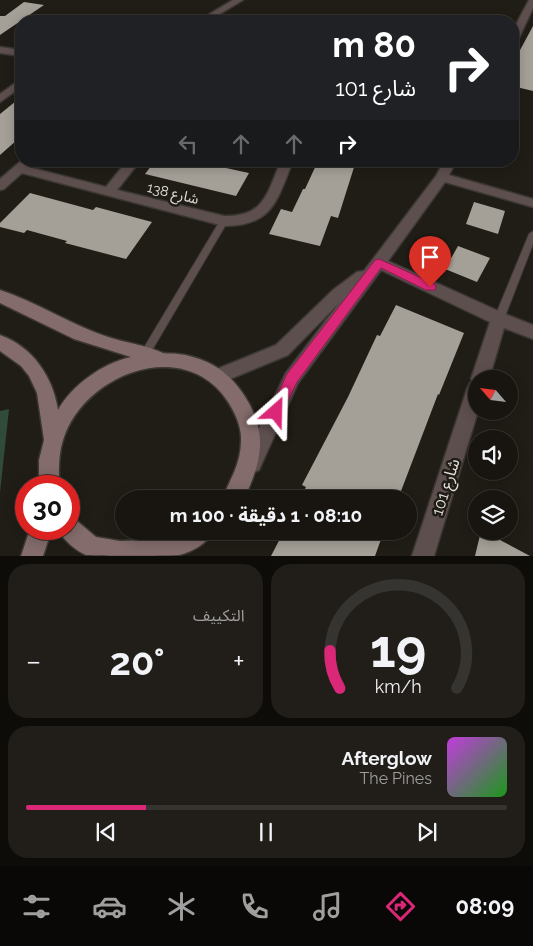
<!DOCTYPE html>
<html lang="ar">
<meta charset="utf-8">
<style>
body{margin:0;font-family:Raleway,"Noto Sans Arabic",sans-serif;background:#211e19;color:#f1f3f6;direction:rtl;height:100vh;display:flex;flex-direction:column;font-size:19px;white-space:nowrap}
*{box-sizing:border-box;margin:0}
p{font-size:16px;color:#9f9f9f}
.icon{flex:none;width:28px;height:28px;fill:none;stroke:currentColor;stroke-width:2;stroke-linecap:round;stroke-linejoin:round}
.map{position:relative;height:556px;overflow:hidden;direction:ltr}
.sheet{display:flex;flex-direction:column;gap:8px;padding:8px;background:#0d0c09;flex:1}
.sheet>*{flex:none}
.banner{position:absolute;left:15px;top:15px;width:504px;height:152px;border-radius:20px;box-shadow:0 2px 12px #0003,0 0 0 1px #363430;direction:rtl;background:#202124;color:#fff;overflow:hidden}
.needle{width:32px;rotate:298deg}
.controls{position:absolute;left:468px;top:370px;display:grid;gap:10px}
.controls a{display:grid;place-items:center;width:50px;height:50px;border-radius:50%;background:#181510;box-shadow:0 2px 12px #0003,0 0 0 1px #363430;font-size:25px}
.speed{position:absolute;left:15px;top:475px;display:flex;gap:10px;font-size:25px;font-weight:700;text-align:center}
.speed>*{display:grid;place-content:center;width:65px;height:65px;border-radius:50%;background:#181510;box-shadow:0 2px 12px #0003,0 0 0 1px #363430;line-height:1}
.speed .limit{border:8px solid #d22;background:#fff;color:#111}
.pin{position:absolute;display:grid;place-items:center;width:42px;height:42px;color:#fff;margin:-51px -21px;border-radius:50% 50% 50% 0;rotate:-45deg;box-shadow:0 0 5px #0007}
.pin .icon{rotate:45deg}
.me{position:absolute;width:55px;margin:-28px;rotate:25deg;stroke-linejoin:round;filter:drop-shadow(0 0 4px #0008)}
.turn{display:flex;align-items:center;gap:18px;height:105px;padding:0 20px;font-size:22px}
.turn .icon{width:65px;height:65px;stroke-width:2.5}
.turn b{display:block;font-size:35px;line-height:42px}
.lanes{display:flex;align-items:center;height:48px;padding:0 20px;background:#0003;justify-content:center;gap:25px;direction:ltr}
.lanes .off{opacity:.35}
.big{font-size:38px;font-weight:700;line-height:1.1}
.sheet .tile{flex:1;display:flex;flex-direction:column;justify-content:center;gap:8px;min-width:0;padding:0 18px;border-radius:20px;background:#211e19}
.sheet .dial{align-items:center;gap:0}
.dial svg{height:130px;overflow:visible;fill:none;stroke:#363430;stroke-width:7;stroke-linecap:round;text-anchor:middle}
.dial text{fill:#f1f3f6;stroke:none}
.song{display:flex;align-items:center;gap:15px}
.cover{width:60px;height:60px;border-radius:8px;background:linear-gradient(135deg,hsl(290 70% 55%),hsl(120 70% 35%))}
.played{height:5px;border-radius:2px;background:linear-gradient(90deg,#db2777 25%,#363430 25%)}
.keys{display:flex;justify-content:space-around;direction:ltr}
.heat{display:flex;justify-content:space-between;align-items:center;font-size:28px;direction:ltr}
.sheet .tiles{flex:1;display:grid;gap:8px;grid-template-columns:1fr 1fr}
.tile:last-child{grid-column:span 2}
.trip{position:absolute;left:115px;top:490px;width:302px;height:50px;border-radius:25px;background:#181510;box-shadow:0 2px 12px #0003,0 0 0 1px #363430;font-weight:700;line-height:50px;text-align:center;direction:rtl}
.tabs{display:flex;height:80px;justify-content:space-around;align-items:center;background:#0a0806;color:#9f9f9f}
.tabs .icon{width:35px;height:35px}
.tabs .current{color:#db2777}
.tabs b{font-size:22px;color:#f1f3f6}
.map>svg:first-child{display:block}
.green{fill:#304b3c}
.building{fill:#a49f97}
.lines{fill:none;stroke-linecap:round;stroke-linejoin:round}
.lane-casing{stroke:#3b3732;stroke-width:2}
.street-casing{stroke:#3b3732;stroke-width:3}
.secondary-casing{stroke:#3b3732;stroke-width:3}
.lane{fill:#5e4f4f;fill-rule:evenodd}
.street{fill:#5e4f4f;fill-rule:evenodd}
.secondary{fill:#836c6b;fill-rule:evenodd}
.route{fill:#db2777;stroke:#8e194d}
.labels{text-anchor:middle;stroke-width:5;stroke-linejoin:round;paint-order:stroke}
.street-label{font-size:14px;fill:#e3e0dc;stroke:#201c16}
.near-street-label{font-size:16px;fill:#e3e0dc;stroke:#201c16}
</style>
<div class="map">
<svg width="533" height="556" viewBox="0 0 533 556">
<rect width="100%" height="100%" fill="#201c16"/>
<path class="green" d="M9 409 0 493V411Z"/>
<g class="building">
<path d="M24 2 44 5 0 35V16H5Z"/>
<path d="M533 26V91L512 86V65Z"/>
<path d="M21 97V140H17L0 155V114Z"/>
<path d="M155 161H194L249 173 236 196 145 174Z"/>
<path d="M318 161H356L338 218 331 216 320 246 269 234 281 209 292 212 303 189H305Z"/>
<path d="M30 193 93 210 96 207 152 222 126 259 65 243 67 241 27 230 24 233 0 227V223Z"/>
<path d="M474 202 505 211 498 234 466 224Z"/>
<path d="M458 246 490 258 477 282 445 269Z"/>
<path d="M396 305 464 333 439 395 438 394 398 499H300L306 487 302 485 348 397 377 335 380 336Z"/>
<path d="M284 531H384L375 556H271Z"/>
<path d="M481 531H483L530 556H475Z"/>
</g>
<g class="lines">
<g class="lane-casing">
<g id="lane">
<path d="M224 218 228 221 148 357 145 358 142 357 140 354 142 351 221 219Z"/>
<path d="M533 231V244L504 319 502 322 499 323 496 322 494 319 529 234Z"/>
</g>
</g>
<g class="street-casing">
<g id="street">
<path d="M233 0H243L208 21H198Z"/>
<path d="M529 0H533V8L517 42 512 45V32Z"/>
<path d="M0 47 21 50V56L0 53Z"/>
<path d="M21 79V87L0 102V94Z"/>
<path d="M21 161H33L28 167 106 187 127 161H140L117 190 224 216C265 217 267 193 281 161H293C277 200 273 226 224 226L22 173 4 189 0 190V179Z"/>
<path d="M444 161H456L449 175 533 199V207L445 182 388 261 505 314 533 325V339L504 328 489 379H476V411H478L434 556H412L467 389 470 383 473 382 471 379 490 322 381 270 298 383 259 470 252 473 245 470 242 463 286 373 340 302 288 355 218 384 212 381 209 376 212 371 276 345 333 290 357 272 364 271 436 176Z"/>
</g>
</g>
<g class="secondary-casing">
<g id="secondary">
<path d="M0 290C37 302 71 325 108 337 126 343 146 345 163 353 167 354 173 353 178 354 188 355 198 358 207 362 235 374 259 410 260 441 261 460 252 482 244 499H222C230 480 241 463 241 441 242 427 234 410 226 399 182 337 86 374 64 437 58 454 59 469 59 486H39V460L44 440 37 393 29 376 21 366 0 351V335C33 347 53 377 58 410 72 385 103 363 131 357L74 339 0 303Z"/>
<path d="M69 518 77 521 96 537 120 541 150 540 164 538 183 531H213C207 544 192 552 179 555 170 556 94 556 86 555 75 550 63 540 58 529H69Z"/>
<path d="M30 529H52L43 556H21Z"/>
</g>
</g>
<use href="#lane" class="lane"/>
<use href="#street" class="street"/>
<use href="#secondary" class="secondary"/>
</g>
<path class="route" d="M379 259 435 284 436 287 435 290H426L381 268 297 382 280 417 276 419 271 417 269 412 287 374 375 260Z"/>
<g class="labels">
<g class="street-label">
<text transform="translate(173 193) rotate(14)" y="5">شارع 138</text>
</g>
<g class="near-street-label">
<text transform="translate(445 487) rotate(-72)" y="6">شارع 101</text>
</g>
</g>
</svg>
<div class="controls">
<a><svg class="needle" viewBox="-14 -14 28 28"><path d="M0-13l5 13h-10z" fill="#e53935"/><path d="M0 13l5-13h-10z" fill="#9f9f9f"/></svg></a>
<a><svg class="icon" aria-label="sound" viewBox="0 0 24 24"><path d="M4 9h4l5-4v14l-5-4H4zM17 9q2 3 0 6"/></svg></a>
<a><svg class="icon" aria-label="layers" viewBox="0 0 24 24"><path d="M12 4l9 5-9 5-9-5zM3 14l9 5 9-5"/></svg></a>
</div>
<div class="speed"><div class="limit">30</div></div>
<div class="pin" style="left:430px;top:287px;background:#d93025"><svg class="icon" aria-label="arrive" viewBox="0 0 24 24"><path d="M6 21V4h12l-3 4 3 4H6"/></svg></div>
<svg class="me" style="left:276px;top:412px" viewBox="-20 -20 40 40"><path d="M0-17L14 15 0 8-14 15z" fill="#db2777" stroke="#fff" stroke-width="4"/></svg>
<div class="trip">08:10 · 1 دقيقة · 100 m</div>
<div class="banner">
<div class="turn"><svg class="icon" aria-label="right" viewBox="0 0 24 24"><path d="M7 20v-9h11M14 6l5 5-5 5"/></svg><div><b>80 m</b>شارع 101</div></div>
<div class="lanes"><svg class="icon off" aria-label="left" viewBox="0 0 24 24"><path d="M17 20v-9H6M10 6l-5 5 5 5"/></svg><svg class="icon off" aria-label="ahead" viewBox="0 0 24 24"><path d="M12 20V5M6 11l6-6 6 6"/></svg><svg class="icon off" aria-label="ahead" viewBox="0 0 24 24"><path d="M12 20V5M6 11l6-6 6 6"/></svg><svg class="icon" aria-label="right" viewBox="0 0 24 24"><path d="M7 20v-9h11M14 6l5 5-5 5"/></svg></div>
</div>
</div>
<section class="sheet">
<div class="tiles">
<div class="tile dial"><svg viewBox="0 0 100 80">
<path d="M14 69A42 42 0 1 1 86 69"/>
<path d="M14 69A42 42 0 0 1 8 46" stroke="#db2777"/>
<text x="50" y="56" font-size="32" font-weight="700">19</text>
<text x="50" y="72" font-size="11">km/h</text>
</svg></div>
<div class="tile"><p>التكييف</p>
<div class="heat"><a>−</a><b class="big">20°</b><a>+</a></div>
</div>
<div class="tile">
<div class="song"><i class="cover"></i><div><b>Afterglow</b><p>The Pines</p></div></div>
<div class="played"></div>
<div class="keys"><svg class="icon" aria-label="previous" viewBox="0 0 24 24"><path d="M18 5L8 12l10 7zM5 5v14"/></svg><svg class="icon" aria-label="pause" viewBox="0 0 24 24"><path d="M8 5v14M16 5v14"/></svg><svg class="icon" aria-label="next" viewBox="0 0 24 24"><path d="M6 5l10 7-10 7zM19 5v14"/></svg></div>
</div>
</div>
</section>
<nav class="tabs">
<b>08:09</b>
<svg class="icon current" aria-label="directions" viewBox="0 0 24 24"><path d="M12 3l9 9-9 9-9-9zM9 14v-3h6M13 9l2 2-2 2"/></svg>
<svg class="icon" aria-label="music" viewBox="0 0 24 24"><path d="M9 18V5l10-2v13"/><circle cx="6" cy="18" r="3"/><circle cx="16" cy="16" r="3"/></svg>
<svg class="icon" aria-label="phone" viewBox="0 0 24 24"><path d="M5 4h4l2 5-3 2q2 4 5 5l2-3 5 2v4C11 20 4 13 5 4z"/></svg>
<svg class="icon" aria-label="climate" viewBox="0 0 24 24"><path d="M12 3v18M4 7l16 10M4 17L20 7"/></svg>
<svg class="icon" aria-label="car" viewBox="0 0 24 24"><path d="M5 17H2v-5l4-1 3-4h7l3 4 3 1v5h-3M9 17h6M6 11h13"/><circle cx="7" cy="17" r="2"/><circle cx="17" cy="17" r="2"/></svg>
<svg class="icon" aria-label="filters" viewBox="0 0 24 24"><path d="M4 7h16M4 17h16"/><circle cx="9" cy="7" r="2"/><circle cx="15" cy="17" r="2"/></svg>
</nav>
